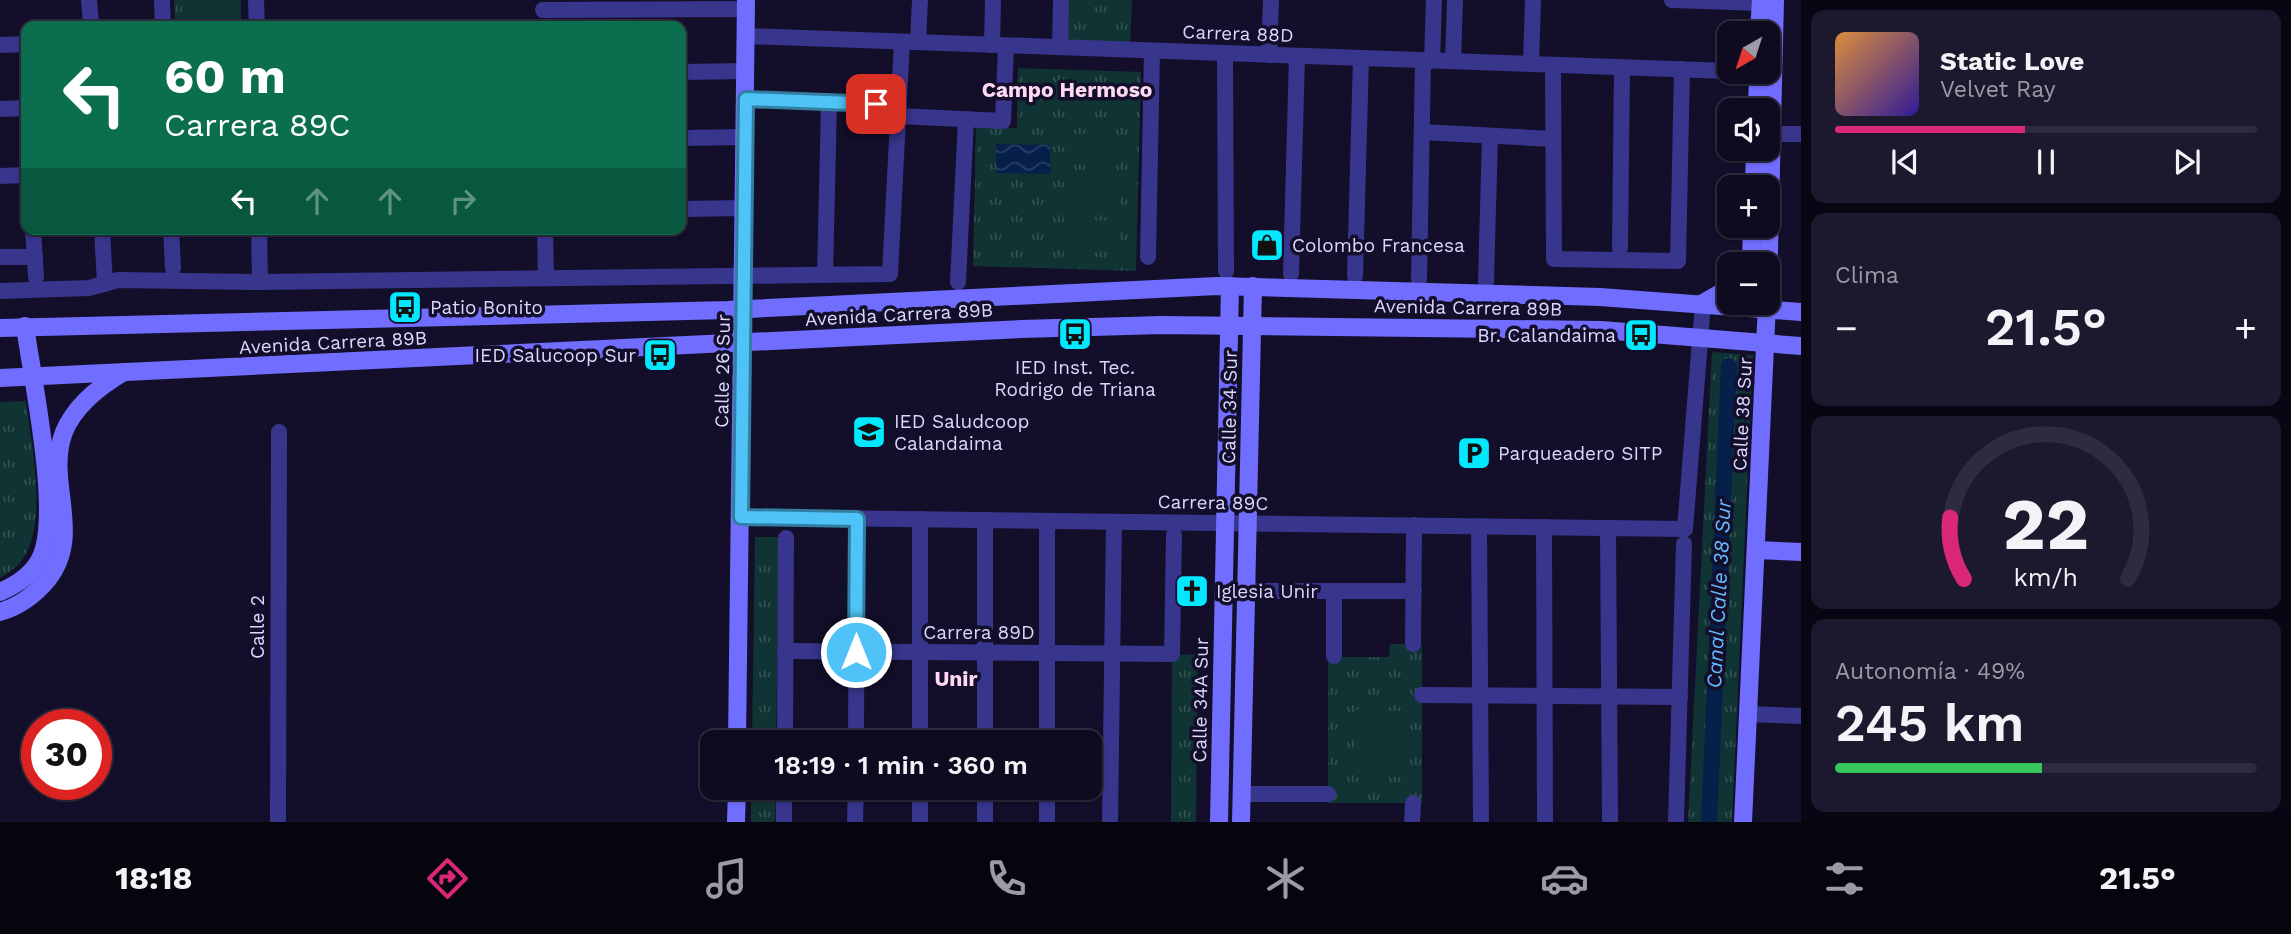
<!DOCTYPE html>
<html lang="es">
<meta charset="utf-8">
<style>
body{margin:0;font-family:"Work Sans",sans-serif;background:#1c182d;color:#f1f3f6;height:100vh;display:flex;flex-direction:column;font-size:26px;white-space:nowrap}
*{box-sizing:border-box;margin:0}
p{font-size:23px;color:#9b9aa5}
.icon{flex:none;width:38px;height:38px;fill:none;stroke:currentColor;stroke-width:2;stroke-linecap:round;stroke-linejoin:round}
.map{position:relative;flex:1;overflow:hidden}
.details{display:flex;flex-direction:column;gap:10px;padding:10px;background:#080612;width:490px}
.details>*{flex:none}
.hud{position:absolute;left:21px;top:21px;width:665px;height:214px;border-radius:14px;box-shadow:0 2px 5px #0004,0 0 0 2px #2e2b3e;background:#0b6e4f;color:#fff;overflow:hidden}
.needle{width:46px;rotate:219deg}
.tools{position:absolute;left:1717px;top:21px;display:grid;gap:14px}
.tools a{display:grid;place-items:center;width:63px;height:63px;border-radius:14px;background:#0e0a20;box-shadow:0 2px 5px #0004,0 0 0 2px #2e2b3e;font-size:35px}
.speed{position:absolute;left:21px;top:709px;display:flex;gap:14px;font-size:35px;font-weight:700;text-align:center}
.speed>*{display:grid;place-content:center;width:91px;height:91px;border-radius:50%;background:#0e0a20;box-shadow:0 2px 5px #0004,0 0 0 2px #2e2b3e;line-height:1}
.speed .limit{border:10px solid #d22;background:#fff;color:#111}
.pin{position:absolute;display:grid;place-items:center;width:60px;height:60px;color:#fff;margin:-30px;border-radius:14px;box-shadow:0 4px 10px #0006}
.me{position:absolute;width:77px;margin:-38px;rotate:0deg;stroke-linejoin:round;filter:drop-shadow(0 0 5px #0008)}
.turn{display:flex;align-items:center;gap:24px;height:147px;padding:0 28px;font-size:32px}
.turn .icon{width:91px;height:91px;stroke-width:2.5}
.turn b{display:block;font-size:49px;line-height:60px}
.lanes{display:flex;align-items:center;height:66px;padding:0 28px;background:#0003;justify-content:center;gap:35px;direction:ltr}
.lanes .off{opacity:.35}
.big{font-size:52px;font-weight:600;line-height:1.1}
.details .tile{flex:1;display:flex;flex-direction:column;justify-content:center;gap:10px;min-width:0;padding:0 24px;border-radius:14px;background:#1c182d}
.details .dial{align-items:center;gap:0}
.dial svg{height:182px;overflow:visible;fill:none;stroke:#2e2b3e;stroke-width:7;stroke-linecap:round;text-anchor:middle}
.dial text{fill:#f1f3f6;stroke:none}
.song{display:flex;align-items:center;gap:21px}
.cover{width:84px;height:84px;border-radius:10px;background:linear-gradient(135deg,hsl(30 70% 55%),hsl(250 70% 35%))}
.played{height:7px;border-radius:4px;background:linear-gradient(90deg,#db2777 45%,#2e2b3e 45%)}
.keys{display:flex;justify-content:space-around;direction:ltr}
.heat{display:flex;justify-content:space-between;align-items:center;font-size:38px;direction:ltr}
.charge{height:10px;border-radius:5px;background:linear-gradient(90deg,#34c759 49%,#2e2b3e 0)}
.trip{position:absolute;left:700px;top:730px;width:402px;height:70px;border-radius:14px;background:#0e0a20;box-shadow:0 2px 5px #0004,0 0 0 2px #2e2b3e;font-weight:600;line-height:70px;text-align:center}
.tab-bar{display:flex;height:112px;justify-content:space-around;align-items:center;background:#06040d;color:#9b9aa5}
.tab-bar .icon{width:49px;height:49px}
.tab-bar .on{color:#db2777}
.tab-bar b{font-size:32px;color:#f1f3f6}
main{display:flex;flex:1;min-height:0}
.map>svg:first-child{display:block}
.grass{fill:url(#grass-tufts)}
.garden{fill:#103433}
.water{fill:url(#water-waves)}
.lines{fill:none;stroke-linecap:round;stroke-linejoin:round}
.canal{stroke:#061f4b;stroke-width:16}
.street{stroke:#38358d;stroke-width:16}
.secondary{stroke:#716eff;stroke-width:18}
.route-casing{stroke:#337fa1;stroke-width:18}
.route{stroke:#4fc3f7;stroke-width:12}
.labels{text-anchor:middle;stroke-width:7;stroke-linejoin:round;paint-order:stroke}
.street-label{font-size:19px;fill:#dbd7ff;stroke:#130e2a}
.poi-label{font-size:19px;fill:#dbd7ff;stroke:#130e2a;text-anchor:start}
.neighbourhood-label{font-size:21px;font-weight:bold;fill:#ffd9f1;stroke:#130e2a}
.water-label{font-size:21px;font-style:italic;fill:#65b8ff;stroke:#130e2a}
</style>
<main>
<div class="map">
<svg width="1801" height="822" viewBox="0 0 1801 822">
<defs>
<pattern id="grass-tufts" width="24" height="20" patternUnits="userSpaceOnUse" patternTransform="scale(1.75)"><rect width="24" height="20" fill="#103433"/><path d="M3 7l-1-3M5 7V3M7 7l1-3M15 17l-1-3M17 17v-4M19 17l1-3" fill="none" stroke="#325152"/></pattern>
<pattern id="water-waves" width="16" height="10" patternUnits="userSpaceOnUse" patternTransform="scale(1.75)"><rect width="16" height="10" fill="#061f4b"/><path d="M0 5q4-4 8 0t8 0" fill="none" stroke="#2a3f66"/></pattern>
</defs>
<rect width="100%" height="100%" fill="#130e2a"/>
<g class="grass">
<path d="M174 0H241V26H175Z"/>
<path d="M1065 0H1132L1130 44 1064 40Z"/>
<path d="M1018 68 1141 72 1136 271 973 266 976 127 1017 128Z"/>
<path d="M1712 352 1753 355 1732 822H1688Z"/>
<path d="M26 401C31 445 51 529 18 565 13 570 6 574 0 578V402Z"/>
<path d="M755 537H779L776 742H752Z"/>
<path d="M1390 644H1422V803H1328V657H1389Z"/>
<path d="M1172 654 1198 655 1196 822H1171Z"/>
<path d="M751 788H776L775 822H751Z"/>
</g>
<g class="garden">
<path d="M188 0H228L229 23 189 26Z"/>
<path d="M1065 134H1117V165L1065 164Z"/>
<path d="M1069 179 1121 180V211L1069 210Z"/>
<path d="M1067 220 1120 221V252L1067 251Z"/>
<path d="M1356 710 1403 711V777H1356Z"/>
</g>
<path class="water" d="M996 144 1050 145V174L996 173Z"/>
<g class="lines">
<path class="canal" d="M1709 822 1729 366"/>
<g class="street">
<path d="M89 0 91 26"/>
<path d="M162 0 163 26"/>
<path d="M256 0 257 26"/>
<path d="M1672 0 1761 3"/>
<path d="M543 10 746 9"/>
<path d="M746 36 1729 71"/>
<path d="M918 42 920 0"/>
<path d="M0 45 26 44"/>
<path d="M992 45 993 0"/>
<path d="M1060 47 1061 0"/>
<path d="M1225 53 1226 271"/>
<path d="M1269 55 1271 0"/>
<path d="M1432 61 1434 0"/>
<path d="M1453 61 1455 0"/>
<path d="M1531 64 1533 0"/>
<path d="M1553 65 1554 259 1678 261 1682 69"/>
<path d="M681 72 746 71"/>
<path d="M746 99 899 105"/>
<path d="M0 109 26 108"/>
<path d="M898 116 1003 121 1006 46"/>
<path d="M1422 132 1553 139"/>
<path d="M1772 134H1801"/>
<path d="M681 138 746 137"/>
<path d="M0 176 26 175"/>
<path d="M681 209 745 208"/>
<path d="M33 229 36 277"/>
<path d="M102 229 105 284"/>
<path d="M171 229 173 268"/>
<path d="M259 229 260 282"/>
<path d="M545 229 546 278"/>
<path d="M1620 248 1622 67"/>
<path d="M0 257H35"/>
<path d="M1148 257 1152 51"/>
<path d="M1291 274 1297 56"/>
<path d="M825 275 829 102"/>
<path d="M1355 276 1361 58"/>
<path d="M1419 279 1423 60"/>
<path d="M1486 281 1490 136"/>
<path d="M958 282 966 119"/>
<path d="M0 291 89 288 118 280 260 282 890 274 902 42"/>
<path d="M741 517 1685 529 1703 303"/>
<path d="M920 519V742"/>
<path d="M1479 526 1481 822"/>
<path d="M1544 527 1545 822"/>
<path d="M1608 528 1610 822"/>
<path d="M1246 591H1414"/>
<path d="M1413 644 1414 525"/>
<path d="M785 651 1172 654 1174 535"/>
<path d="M1334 656V591"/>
<path d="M1422 695 1680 697"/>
<path d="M1748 714 1801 716"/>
<path d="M785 742 786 538"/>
<path d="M856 742 857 519"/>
<path d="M985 742V520"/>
<path d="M1047 742V521"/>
<path d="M920 788V822"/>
<path d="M1242 794H1328"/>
<path d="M784 821V788"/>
<path d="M278 822 279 432"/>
<path d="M855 822 856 788"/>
<path d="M985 822V788"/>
<path d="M1047 822V788"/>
<path d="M1110 822 1114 522"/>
<path d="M1412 822 1413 803"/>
<path d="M1676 822 1684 544"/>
</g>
<g class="secondary">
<path d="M1759 33 1761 0"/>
<path d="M1757 110 1758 72"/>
<path d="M1754 187 1755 149"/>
<path d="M1751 264 1752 226"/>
<path d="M1768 292 1775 0"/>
<path d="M1703 303 1729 288"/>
<path d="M0 328 728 310 1217 286 1600 297 1801 312"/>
<path d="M0 378 1021 329 1162 325 1601 330 1801 346"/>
<path d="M1756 550 1801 552"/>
<path d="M0 592C16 585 32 575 40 559 62 517 32 378 25 326"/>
<path d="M0 612C20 606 35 595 48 579 84 533 45 481 64 432 75 405 100 386 124 372"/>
<path d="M737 742 746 0"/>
<path d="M736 822 737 788"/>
<path d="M1219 822 1230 286"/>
<path d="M1241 822 1253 286"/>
<path d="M1743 822 1767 303"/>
</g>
</g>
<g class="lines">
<g class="route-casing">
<path id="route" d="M856 652 857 519 741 517 746 99 876 104"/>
</g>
<use href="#route" class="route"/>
</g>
<defs>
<g id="shop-square" transform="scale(1.75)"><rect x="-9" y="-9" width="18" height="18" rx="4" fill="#03e7ff" stroke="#130e2a"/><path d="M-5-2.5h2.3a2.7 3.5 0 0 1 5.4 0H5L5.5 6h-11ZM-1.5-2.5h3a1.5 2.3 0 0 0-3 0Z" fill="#111"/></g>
<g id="bus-square" transform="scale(1.75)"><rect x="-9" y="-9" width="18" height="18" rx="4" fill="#03e7ff" stroke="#130e2a"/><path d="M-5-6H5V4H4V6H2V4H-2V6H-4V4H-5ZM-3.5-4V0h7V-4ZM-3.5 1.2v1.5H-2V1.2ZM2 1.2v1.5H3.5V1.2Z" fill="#111"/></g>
<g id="school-square" transform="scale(1.75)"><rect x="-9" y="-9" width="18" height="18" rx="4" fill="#03e7ff" stroke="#130e2a"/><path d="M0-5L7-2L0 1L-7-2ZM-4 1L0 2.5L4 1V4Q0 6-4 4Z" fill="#111"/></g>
<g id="parking-square" transform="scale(1.75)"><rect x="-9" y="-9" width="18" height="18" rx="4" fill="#03e7ff" stroke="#130e2a"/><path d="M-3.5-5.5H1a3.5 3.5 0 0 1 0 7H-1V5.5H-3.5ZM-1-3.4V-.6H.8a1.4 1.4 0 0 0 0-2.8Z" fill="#111"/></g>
<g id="church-square" transform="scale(1.75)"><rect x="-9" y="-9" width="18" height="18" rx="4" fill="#03e7ff" stroke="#130e2a"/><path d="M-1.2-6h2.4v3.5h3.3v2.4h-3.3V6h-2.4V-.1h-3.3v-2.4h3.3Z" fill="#111"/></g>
</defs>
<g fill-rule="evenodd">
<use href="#shop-square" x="1267" y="245"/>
<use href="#bus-square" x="405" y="307"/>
<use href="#bus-square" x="1075" y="334"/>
<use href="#bus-square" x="1641" y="335"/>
<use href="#bus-square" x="660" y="355"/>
<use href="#school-square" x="869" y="432"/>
<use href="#parking-square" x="1474" y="453"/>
<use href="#church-square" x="1192" y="591"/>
</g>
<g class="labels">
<g class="street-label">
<text transform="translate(1238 33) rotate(2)" y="7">Carrera 88D</text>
<text transform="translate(1468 307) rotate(1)" y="7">Avenida Carrera 89B</text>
<text transform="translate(899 314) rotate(-3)" y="7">Avenida Carrera 89B</text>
<text transform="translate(333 342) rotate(-3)" y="7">Avenida Carrera 89B</text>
<text transform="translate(722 371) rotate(-89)" y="7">Calle 26 Sur</text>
<text transform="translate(1229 407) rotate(-89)" y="7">Calle 34 Sur</text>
<text transform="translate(1742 414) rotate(-87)" y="7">Calle 38 Sur</text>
<text transform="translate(1213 502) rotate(1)" y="7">Carrera 89C</text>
<text transform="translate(257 627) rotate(-90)" y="7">Calle 2</text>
<text x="979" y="639">Carrera 89D</text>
<text transform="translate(1200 700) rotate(-89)" y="7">Calle 34A Sur</text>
</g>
<g class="poi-label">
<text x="1292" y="252">Colombo Francesa</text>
<text x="430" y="314">Patio Bonito</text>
<text x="1616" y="342" text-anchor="end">Br. Calandaima</text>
<text x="636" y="362" text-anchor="end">IED Salucoop Sur</text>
<text x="1075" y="374" text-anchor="middle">IED Inst. Tec.<tspan x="1075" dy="22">Rodrigo de Triana</tspan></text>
<text x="894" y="428">IED Saludcoop<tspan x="894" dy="22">Calandaima</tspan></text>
<text x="1498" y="460">Parqueadero SITP</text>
<text x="1216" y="598">Iglesia Unir</text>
</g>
<g class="neighbourhood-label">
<text x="1067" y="97">Campo Hermoso</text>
<text x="956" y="686">Unir</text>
</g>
<g class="water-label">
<text transform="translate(1719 594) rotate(-87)" y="7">Canal Calle 38 Sur</text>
</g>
</g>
</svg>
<div class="tools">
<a><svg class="needle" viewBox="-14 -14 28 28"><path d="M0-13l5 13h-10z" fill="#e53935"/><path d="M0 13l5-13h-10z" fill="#9b9aa5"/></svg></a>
<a><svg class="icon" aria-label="sound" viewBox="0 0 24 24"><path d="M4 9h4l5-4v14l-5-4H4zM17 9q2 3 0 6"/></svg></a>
<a>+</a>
<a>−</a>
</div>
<div class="speed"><div class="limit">30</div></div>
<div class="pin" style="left:876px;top:104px;background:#d93025"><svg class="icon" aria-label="arrive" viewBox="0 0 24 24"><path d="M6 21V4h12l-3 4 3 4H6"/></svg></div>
<svg class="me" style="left:856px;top:652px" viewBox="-20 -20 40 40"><circle r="17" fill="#4fc3f7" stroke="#fff" stroke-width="3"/><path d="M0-11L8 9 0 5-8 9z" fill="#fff"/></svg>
<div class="trip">18:19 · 1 min · 360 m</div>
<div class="hud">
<div class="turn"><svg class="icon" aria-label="left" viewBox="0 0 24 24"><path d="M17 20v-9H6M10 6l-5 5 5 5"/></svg><div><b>60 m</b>Carrera 89C</div></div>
<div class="lanes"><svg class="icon" aria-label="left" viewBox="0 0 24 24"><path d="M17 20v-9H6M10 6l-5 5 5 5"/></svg><svg class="icon off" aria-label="ahead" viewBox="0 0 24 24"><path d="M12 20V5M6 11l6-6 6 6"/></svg><svg class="icon off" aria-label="ahead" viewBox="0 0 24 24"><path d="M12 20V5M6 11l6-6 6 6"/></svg><svg class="icon off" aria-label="right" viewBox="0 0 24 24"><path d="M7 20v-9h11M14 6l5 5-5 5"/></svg></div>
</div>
</div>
<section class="details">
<div class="tile">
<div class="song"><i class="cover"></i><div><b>Static Love</b><p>Velvet Ray</p></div></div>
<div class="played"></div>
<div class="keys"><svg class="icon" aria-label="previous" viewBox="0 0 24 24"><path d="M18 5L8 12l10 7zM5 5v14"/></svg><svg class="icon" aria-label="pause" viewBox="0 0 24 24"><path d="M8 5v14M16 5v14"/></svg><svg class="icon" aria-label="next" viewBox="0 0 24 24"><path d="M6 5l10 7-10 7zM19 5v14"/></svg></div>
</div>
<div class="tile"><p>Clima</p>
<div class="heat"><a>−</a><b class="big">21.5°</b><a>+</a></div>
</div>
<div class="tile dial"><svg viewBox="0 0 100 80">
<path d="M14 69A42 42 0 1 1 86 69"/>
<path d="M14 69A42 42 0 0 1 8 42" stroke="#db2777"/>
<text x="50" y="56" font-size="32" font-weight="700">22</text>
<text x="50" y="72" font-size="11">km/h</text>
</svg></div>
<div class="tile"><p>Autonomía · 49%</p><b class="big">245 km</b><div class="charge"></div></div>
</section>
</main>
<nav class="tab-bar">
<b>18:18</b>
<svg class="icon on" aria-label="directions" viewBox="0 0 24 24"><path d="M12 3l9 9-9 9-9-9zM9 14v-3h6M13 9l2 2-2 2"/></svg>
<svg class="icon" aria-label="music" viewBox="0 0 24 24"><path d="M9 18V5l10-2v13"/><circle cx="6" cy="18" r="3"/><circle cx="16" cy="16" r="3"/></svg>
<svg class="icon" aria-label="phone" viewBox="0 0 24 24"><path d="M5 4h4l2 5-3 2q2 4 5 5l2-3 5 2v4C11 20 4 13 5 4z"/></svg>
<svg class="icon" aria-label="climate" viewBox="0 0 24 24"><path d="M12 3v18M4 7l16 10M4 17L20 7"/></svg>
<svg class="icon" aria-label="car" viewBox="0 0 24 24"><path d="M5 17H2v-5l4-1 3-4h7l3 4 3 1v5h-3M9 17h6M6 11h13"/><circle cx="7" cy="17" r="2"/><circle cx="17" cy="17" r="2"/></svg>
<svg class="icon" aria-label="filters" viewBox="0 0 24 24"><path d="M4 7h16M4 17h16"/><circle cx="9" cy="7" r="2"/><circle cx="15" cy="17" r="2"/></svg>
<b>21.5°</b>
</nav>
